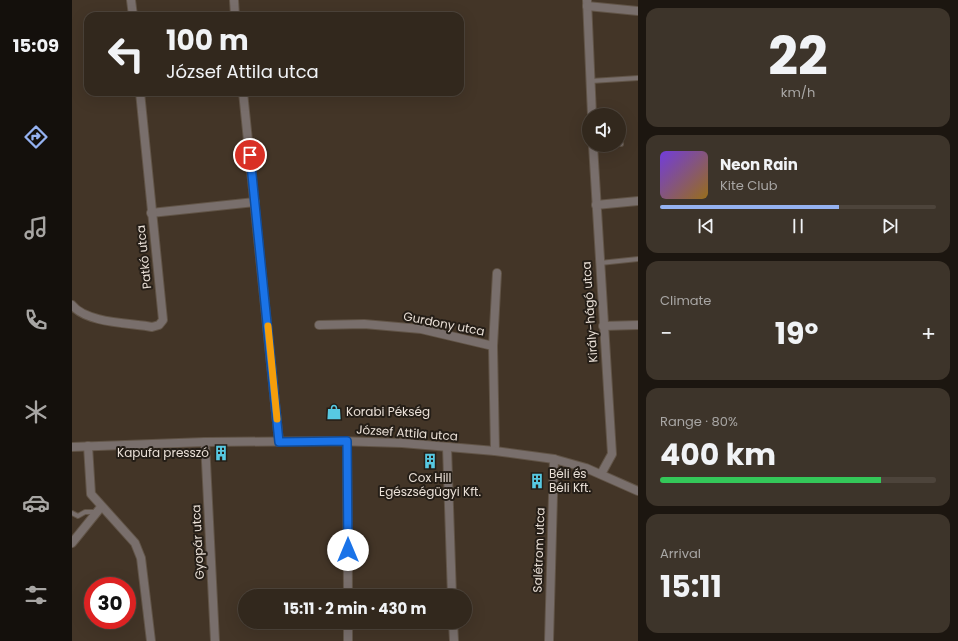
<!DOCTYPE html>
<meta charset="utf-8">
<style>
body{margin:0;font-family:Poppins,sans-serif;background:#3d342a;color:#f1f3f6;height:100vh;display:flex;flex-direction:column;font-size:15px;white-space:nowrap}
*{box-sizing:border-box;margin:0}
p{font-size:13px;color:#a8a6a4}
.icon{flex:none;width:22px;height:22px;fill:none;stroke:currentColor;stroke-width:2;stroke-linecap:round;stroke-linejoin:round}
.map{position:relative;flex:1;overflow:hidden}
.sheet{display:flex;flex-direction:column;gap:8px;padding:8px;background:#1c1610;width:320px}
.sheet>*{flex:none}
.banner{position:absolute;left:12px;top:12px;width:380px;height:84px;border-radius:12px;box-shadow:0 4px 16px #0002,0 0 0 1px #4d443b;background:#32281d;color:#f1f3f6;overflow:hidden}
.controls{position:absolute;left:510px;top:108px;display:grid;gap:8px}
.controls a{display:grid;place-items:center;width:44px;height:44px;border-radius:50%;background:#32281d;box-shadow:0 4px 16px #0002,0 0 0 1px #4d443b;font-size:20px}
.speed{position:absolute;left:12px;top:577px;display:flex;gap:8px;font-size:20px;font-weight:700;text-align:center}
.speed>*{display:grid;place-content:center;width:52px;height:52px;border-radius:50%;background:#32281d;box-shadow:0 4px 16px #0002,0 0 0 1px #4d443b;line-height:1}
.speed .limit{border:6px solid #d22;background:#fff;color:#111}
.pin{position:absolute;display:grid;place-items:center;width:34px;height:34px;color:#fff;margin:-17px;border:2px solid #fff;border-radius:50%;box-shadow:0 1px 4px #0007}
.me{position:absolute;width:44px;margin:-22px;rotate:0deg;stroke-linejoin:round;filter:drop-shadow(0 0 3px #0008)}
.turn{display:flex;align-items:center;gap:14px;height:84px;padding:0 16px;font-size:18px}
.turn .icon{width:52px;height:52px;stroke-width:2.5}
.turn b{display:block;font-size:28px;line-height:34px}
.big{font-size:30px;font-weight:700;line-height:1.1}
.sheet .tile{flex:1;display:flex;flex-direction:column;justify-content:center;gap:6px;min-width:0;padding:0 14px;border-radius:12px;background:#3d342a}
.sheet .dial{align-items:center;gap:0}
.dial b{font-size:52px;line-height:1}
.song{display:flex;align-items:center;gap:12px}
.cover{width:48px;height:48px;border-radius:6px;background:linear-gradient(135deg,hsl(260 70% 55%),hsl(40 70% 35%))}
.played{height:4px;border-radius:2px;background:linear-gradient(90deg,#95b2f1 65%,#4d443b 65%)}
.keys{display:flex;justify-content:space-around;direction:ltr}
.heat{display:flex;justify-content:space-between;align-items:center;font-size:22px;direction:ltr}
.charge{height:6px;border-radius:3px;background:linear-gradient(90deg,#34c759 80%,#4d443b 0)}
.trip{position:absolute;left:166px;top:589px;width:234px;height:40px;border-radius:20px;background:#32281d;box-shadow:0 4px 16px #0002,0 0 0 1px #4d443b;font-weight:700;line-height:40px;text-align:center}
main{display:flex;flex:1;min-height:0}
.dock{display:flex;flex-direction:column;width:72px;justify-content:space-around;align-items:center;background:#14100c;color:#a8a6a4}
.dock .icon{width:28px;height:28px}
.dock .selected{color:#95b2f1}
.dock b{font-size:18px;color:#f1f3f6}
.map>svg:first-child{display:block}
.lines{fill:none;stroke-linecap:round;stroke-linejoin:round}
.service-casing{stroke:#615447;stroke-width:6}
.minor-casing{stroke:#615447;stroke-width:10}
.tertiary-casing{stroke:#615447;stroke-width:10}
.service{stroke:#796f6c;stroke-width:4}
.minor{stroke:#796f6c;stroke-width:8}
.tertiary{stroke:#796f6c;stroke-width:8}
.route-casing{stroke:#114b97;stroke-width:10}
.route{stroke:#1a73e8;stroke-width:7}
.slow{stroke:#f59e0b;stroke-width:7}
.labels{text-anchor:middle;stroke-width:4;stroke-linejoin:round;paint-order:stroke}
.street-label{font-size:12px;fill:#eae0d7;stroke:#251e17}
.poi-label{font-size:12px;fill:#eae0d7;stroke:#251e17;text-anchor:start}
</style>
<main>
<nav class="dock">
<b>15:09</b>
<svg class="icon selected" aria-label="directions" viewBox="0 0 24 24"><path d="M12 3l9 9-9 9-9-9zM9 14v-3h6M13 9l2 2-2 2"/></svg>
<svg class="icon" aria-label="music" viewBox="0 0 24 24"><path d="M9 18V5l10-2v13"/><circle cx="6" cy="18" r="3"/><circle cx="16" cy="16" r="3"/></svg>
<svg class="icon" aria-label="phone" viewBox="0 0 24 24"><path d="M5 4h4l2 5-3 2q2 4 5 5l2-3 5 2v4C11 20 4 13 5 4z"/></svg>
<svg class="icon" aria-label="climate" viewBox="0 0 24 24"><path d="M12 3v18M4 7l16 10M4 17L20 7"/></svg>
<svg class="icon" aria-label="car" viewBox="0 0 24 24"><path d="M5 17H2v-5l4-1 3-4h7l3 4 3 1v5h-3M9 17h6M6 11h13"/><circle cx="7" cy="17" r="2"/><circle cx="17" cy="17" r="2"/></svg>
<svg class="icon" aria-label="filters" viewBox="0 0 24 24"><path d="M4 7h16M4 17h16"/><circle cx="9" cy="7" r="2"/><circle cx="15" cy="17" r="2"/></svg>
</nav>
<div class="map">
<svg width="566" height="641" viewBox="0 0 566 641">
<rect width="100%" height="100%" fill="#433527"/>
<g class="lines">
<g class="service-casing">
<g id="service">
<path d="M519 81 566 78"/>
<path d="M547 144H549"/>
<path d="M521 146 539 145"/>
<path d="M528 263 566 259"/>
<path d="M0 513 6 516 13 512H25"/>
</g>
</g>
<g class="minor-casing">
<g id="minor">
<path d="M59 0 61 16"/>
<path d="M162 0 163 16"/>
<path d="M515 0 520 115"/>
<path d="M515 6 566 11"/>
<path d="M171 92 207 442"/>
<path d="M521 145 540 454 529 474"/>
<path d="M524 205 566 201"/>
<path d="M79 213 183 202"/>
<path d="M0 305C14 323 58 323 80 327L87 325 91 320 68 92"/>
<path d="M247 325 292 324 349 329 421 346"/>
<path d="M531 326 566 325"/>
<path d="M275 441 276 596"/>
<path d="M133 442 143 641"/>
<path d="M16 446 19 494 63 543 69 558 79 641"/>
<path d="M375 447 380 596"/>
<path d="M423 451 421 346 425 273"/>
<path d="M0 543 29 507"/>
<path d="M276 622V641"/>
<path d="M381 622 382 641"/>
<path d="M477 641 482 459"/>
</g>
</g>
<g class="tertiary-casing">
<path id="tertiary" d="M0 447 133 442 264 441 330 443 423 451 482 459 514 468 566 491"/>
</g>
<use href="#service" class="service"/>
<use href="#minor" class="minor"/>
<use href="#tertiary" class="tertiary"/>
</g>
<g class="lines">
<g class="route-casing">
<path id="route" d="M178 155 207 442 275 441 276 550"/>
</g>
<use href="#route" class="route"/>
<path class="slow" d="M196 326 205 419"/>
</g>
<defs>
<g id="shop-bare" transform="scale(1.2)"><path d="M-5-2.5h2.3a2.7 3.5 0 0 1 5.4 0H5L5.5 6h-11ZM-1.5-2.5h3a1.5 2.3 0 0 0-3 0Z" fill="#57c9e2" stroke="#251e17" stroke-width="2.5" paint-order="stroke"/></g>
<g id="building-bare" transform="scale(1.2)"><path d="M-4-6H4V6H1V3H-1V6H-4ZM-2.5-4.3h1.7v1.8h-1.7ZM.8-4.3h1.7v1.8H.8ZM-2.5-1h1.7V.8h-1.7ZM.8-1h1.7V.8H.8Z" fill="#57c9e2" stroke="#251e17" stroke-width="2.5" paint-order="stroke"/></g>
</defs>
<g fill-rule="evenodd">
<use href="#shop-bare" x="262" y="412"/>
<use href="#building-bare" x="149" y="453"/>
<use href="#building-bare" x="358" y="461"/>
<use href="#building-bare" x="465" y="481"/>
</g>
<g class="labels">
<g class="street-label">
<text transform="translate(72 257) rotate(-96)" y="4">Patkó utca</text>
<text transform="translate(518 312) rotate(-94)" y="4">Király-hágó utca</text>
<text transform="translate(372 324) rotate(11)" y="4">Gurdony utca</text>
<text transform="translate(335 433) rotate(4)" y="4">József Attila utca</text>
<text transform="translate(126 542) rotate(-93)" y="4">Gyopár utca</text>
<text transform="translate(467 550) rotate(-88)" y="4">Salétrom utca</text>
</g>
<g class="poi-label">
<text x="274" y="416">Korabi Pékség</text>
<text x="137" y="457" text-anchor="end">Kapufa presszó</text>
<text x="477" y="478">Béli és<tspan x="477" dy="14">Béli Kft.</tspan></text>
<text x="358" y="482" text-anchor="middle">Cox Hill<tspan x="358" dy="14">Egészségügyi Kft.</tspan></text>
</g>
</g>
</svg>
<div class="controls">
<a><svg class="icon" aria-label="sound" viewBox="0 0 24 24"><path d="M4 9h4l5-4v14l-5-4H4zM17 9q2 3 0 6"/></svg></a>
</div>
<div class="speed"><div class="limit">30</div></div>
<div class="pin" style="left:178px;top:155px;background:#d93025"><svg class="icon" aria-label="arrive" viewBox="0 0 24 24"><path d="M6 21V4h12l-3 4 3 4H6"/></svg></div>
<svg class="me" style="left:276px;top:550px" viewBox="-20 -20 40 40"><circle r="19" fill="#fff"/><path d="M0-13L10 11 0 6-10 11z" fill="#1a73e8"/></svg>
<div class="trip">15:11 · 2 min · 430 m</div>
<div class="banner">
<div class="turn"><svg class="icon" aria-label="left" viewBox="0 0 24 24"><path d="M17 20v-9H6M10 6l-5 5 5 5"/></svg><div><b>100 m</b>József Attila utca</div></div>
</div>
</div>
<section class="sheet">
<div class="tile dial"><b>22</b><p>km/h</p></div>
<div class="tile">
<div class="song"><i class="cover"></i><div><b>Neon Rain</b><p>Kite Club</p></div></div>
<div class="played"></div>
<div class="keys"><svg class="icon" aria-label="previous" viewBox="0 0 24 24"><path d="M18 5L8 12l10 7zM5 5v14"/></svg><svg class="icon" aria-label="pause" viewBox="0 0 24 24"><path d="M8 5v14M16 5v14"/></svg><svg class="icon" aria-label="next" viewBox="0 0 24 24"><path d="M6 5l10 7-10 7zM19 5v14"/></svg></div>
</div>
<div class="tile"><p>Climate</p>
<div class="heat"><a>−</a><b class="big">19°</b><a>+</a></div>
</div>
<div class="tile"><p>Range · 80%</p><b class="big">400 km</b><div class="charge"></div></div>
<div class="tile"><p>Arrival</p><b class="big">15:11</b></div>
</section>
</main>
